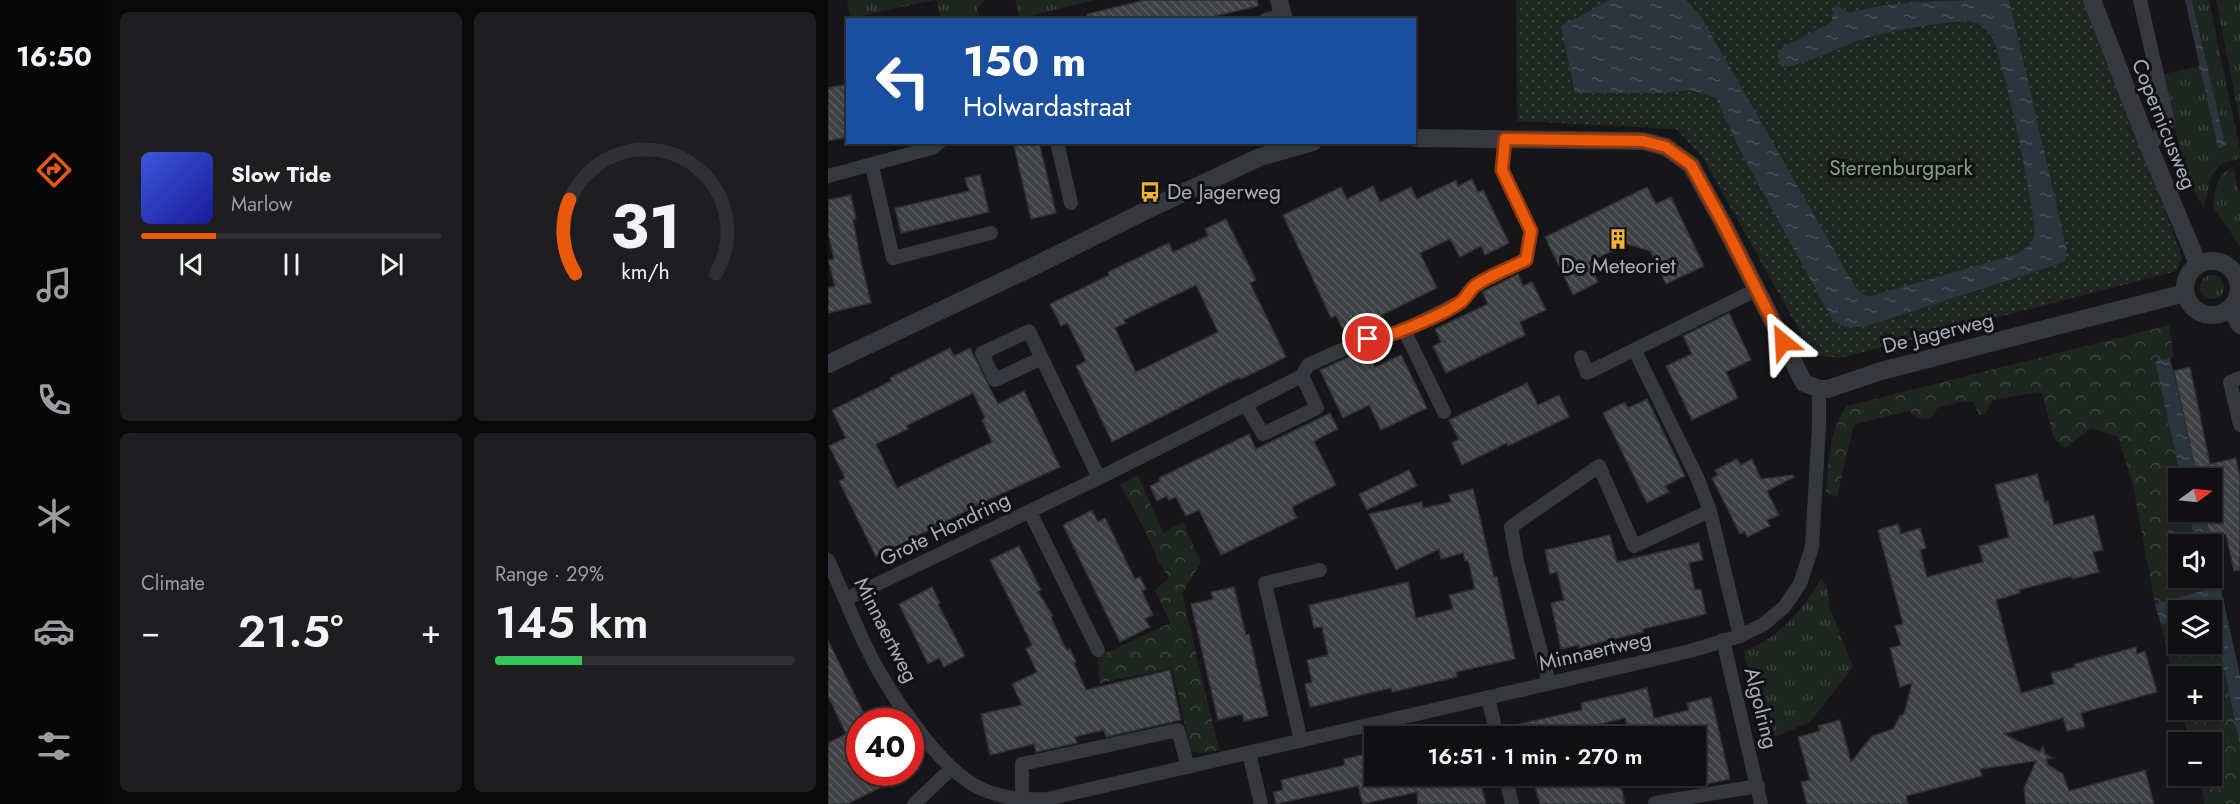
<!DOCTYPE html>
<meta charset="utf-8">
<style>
body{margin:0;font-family:Jost,sans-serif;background:#1e1e20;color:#f1f3f6;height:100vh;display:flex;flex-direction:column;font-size:22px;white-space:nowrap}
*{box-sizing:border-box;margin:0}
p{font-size:20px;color:#9c9d9f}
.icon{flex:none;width:33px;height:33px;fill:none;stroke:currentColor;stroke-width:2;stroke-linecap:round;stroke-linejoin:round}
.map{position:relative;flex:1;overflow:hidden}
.details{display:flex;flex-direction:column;gap:12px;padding:12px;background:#09090a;width:720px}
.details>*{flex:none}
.top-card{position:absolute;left:18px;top:18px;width:570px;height:126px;border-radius:0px;box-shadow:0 2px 4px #0004,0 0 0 2px #303032;background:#1a4fa0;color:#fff;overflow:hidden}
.needle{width:39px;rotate:75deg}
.fabs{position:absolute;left:1340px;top:468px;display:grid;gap:12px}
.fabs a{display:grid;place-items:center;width:54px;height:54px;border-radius:0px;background:#101012;box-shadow:0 2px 4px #0004,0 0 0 2px #303032;font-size:30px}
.speed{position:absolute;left:18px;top:708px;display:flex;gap:12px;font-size:30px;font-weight:700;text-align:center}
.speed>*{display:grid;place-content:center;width:78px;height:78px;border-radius:50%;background:#101012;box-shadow:0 2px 4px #0004,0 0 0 2px #303032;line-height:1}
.speed .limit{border:9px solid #d22;background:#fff;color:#111}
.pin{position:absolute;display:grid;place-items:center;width:51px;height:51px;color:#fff;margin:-26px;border:3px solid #fff;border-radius:50%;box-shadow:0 2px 6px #0007}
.me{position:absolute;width:66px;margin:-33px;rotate:333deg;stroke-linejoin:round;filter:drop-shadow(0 0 4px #0008)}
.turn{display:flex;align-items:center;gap:21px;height:126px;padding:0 18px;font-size:27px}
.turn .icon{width:78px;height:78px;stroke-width:2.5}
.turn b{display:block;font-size:42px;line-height:51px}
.big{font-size:45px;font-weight:600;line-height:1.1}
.details .widget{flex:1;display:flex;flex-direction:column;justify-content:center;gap:9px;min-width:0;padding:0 21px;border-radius:9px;background:#1e1e20}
.details .dial{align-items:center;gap:0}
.dial svg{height:156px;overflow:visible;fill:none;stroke:#303032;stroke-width:7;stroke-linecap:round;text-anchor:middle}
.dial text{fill:#f1f3f6;stroke:none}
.song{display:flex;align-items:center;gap:18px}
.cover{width:72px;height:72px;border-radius:9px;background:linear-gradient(135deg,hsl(230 70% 55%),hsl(240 70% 35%))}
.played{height:6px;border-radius:3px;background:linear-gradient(90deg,#ea580c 25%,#303032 25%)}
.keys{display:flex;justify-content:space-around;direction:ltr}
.heat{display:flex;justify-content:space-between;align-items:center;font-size:33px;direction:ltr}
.charge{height:9px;border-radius:4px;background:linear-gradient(90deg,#34c759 29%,#303032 0)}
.details .tiles{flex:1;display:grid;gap:12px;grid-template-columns:repeat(2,1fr)}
.trip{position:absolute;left:536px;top:726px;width:342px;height:60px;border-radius:0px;background:#101012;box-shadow:0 2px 4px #0004,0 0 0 2px #303032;font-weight:600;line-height:60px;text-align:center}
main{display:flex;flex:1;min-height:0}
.tab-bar{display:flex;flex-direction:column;width:108px;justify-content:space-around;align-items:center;background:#060607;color:#9c9d9f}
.tab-bar .icon{width:42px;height:42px}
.tab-bar .current{color:#ea580c}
.tab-bar b{font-size:27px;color:#f1f3f6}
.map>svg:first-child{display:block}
.grass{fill:url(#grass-tufts)}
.forest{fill:url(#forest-crowns)}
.park{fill:url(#park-dots)}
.water{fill:url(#water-ripples)}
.building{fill:url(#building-back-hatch);stroke:#303034;stroke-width:1.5;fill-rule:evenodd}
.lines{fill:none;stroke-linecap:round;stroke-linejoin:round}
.minor{stroke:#37383d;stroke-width:14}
.tertiary{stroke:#37383d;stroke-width:18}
.route-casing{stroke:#983908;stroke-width:15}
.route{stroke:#ea580c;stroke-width:10}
.labels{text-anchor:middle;stroke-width:6;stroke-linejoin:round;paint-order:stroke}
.street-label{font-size:21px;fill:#a8adb8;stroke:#111113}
.park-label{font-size:21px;fill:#7fa381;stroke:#111113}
.poi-label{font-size:21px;fill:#a8adb8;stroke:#111113;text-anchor:start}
</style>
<main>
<nav class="tab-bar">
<b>16:50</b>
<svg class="icon current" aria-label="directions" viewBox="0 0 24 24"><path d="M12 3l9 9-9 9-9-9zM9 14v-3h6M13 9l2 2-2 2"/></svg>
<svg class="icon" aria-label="music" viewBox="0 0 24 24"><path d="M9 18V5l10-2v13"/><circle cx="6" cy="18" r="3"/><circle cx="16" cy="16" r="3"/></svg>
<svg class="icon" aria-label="phone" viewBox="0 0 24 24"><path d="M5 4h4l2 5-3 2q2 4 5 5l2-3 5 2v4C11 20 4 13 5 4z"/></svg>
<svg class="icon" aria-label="climate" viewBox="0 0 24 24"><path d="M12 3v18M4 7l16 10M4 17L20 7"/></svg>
<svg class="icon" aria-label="car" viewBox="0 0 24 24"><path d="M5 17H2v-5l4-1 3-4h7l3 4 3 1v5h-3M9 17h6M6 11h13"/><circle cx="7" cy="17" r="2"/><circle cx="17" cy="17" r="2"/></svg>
<svg class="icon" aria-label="filters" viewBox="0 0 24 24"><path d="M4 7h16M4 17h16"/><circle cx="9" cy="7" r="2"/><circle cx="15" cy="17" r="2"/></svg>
</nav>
<section class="details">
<div class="tiles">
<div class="widget">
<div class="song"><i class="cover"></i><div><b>Slow Tide</b><p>Marlow</p></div></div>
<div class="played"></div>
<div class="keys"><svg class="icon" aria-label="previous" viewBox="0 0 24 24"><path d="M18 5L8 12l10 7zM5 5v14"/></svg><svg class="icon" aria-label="pause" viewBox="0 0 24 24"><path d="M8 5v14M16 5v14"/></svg><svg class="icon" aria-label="next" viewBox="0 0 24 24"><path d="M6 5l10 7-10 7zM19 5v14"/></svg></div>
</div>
<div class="widget dial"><svg viewBox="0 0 100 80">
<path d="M14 69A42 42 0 1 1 86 69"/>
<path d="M14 69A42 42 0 0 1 11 31" stroke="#ea580c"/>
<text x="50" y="56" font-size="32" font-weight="700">31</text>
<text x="50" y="72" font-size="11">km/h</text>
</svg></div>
<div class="widget"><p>Climate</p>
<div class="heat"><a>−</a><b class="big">21.5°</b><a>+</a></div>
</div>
<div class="widget"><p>Range · 29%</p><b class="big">145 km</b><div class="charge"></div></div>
</div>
</section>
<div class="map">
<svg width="1412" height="804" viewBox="0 0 1412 804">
<defs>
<pattern id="grass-tufts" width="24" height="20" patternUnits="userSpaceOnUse" patternTransform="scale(1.5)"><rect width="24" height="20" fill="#1e261f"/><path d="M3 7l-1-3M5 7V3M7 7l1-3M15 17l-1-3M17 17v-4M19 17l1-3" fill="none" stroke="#3c433d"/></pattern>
<pattern id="forest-crowns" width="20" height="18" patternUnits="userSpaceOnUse" patternTransform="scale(1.5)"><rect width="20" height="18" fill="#1e261f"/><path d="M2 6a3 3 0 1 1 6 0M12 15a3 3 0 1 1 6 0" fill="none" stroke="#3c433d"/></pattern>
<pattern id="park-dots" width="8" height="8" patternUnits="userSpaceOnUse" patternTransform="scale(1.5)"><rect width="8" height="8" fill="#1e261f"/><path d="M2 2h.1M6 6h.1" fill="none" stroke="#3c433d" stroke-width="1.8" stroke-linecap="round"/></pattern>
<pattern id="water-ripples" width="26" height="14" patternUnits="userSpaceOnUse" patternTransform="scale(1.5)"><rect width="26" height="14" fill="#2c353c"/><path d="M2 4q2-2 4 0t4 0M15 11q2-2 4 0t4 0" fill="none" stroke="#485056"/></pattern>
<pattern id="building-back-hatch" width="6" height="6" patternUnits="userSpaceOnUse" patternTransform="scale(1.5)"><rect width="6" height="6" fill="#404145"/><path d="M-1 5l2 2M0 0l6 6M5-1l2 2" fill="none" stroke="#595a5e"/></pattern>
</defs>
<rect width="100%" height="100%" fill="#161618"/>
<g class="grass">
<path d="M19 0H107L23 18Z"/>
<path d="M108 0H157L149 7 152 20 113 19Z"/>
<path d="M187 0H268L192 18Z"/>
<path d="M1364 0H1381L1412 150 1411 159 1393 164 1383 176 1376 208C1353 177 1345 113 1336 74L1372 66 1390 148 1397 144Z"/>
<path d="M1388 0H1412V122Z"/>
<path d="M1405 167 1412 196V246L1385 207C1387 191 1388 174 1405 167Z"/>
<circle cx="1384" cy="287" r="12"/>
<path d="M993 578 999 586 1002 608 1025 667 982 722 947 737 936 695 926 696 916 651C950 639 977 608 993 578Z"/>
</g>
<g class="forest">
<path d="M1341 325 1346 357 1327 361 1353 478H1350V512H1360L1368 544H1350V578H1375L1377 590 1327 604 1305 485 1290 437 1263 428 1237 448 1226 439 1214 394 1211 392 1165 400C1159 407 1162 414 1151 415L1145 402 1139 401 1110 407C1102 424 1095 421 1081 411L1028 424 1025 428 1009 497 998 492C1001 463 1000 431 1019 406Z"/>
<path d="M310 475 335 533 355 522 373 563 354 593 391 750 373 754 363 751 344 668 272 683 269 657 342 623 327 590 341 578 328 559V555L311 518 292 485Z"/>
<path d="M1383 614 1412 745V804H1377L1370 776H1383V742H1362L1354 710H1383V676H1350V694L1333 625 1350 621V644H1383Z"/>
</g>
<path class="park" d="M688 0H1259L1354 256 1349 271 1012 358 985 355 875 158 848 129 689 121Z"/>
<g class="water">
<path d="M782 0H858L872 15 1026 285 1032 292 1040 297 1186 255C1194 251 1203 247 1206 237 1211 223 1174 54 1164 37 1158 27 1149 21 1138 21 1102 24 1063 29 1029 41 1007 49 975 66 954 67L949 55 955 47 1004 22 1005 9 1010 6 1022 13C1062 0 1135 0 1181 0L1239 250 1237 262 1038 326C1024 328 1015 329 1004 319L911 148 888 98 862 90 833 93H747L733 26Z"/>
<path d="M1357 0H1364L1397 144 1394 148H1390Z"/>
<path d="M1342 358 1369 478H1353L1327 361Z"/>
<path d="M1360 512H1376L1412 676V745L1383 610H1350V621L1333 625 1327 604 1377 590 1375 578H1383V544H1368Z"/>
</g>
<g class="building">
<path d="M317 0H429L430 6 371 20H259V14Z"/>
<path d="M20 84V137L0 141V88Z"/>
<path d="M185 142H211L228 213 203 219Z"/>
<path d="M152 175 161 212 73 233 67 208 141 191 137 178Z"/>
<path d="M644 179 650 192 655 190 681 243 657 255 653 246 632 257 622 239 592 253 609 288 517 333 508 316 503 318 455 215 513 187 519 199 545 186 552 202 583 187 589 199 628 180 630 186Z"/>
<path d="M819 187 828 204 843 197 876 266 838 284 822 251 799 244 761 262 770 282 745 295 717 237Z"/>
<path d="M23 195 28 219 25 220 33 261 43 303 0 313V288L7 286 0 260 6 259 0 233V200Z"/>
<path d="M398 219 428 280 422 283 458 357 413 379 412 377 284 442 248 366 258 361 239 323 233 326 222 304 281 275 280 272 341 243 345 252 380 236 377 229ZM368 285 390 332 308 372 287 328 298 323 296 320Z"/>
<path d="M690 274 695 286 704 282 718 310 692 322 697 335 618 373 605 346 613 342 607 329 660 304 654 292Z"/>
<path d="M901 313 923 360 898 372 910 398 864 420 838 366 864 354 855 336Z"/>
<path d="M122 348 126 356 142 348 170 404 196 391 232 467 162 499 48 557 11 481 17 478 1 446 18 438 4 410 63 381 62 378ZM145 393 157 418 154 420 164 442 69 488 48 444 80 429 78 426Z"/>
<path d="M538 349 547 367 573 355 599 408 553 430 541 405 515 418 492 370Z"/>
<path d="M1362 367 1382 464 1408 458 1412 477V570L1406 571 1398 534 1382 537 1376 512H1383V478H1346L1345 472 1367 468 1346 371Z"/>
<path d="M699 383 710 405 731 395 741 417 680 446 679 443 634 465 624 443 631 439 621 420Z"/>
<path d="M819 399 857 476 837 486 841 492 819 503 775 413 797 402 800 408Z"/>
<path d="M502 413 510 429 486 441 508 485 464 507 469 518 393 555 371 510 358 516 348 497 341 500 339 496 329 501 322 486 332 481 331 478 421 434 428 449Z"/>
<path d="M909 459 913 465 924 459 933 479 965 475 966 477 939 491 951 515 939 520 942 526 919 537 917 531 912 534 884 478 890 475 887 470Z"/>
<path d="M581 470 589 486 539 510 531 494Z"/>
<path d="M1209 474 1217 502 1220 501 1226 525 1266 515 1275 550 1265 552 1271 572 1244 579V576L1191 590 1192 593 1168 600 1193 693 1226 684 1223 673 1247 667 1246 664 1308 647 1309 654 1317 651 1329 692 1253 713 1257 727 1239 731 1235 718 1176 734 1212 752 1215 746 1217 754 1225 758 1218 759 1220 765 1235 774 1241 791 1317 770 1326 804H1198L1196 788 1208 761 1152 769 1154 776 1078 796 1080 804H979L973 782 982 780 970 737 992 731 990 726 1012 720 1023 762 1044 736 1065 729 1072 716 1076 714 1084 683 1072 687 1062 648 1073 645 1067 626 1075 624 1050 530 1070 524 1073 534 1092 528 1098 548 1092 550 1099 577 1155 562 1151 546 1181 537 1167 485Z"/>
<path d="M645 489 666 577H669L687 659 628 672 629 677 564 692 563 688 482 707 477 684 484 682 479 660 500 655 494 627 486 628 481 605 580 582 588 618 625 609 621 595 647 589 640 560 637 561 635 553 613 559 611 549 568 570 541 514 594 502 595 508 623 502 621 495Z"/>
<path d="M264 510 270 522 277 518 307 579 312 577 318 589 314 591 325 615 317 619 322 627 292 642 235 525Z"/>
<path d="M782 535 789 562 871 543 875 560 861 563 867 590 873 589 878 614 815 629V632L774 642 751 648V645L733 649 723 603 736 600 729 572 722 574 717 550Z"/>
<path d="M191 546 213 590 210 592 225 616 223 617 235 643 239 650 242 649 248 662 246 663 258 690 342 670 353 720 278 737 276 730 247 737 249 743 208 752 206 744 162 755 153 714 194 705 184 684 209 672 198 649 204 645 162 560Z"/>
<path d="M104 587 112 603 110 604 137 656 116 667 111 658 100 664 71 604Z"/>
<path d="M406 587 418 635 421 634 440 716 416 721 414 714 390 720 363 604 385 599 383 592Z"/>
<path d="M0 640 40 722H32V772H84L19 804H0V743L18 734 0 696Z"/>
<path d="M819 688 826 718 861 710 859 703 883 697 902 779 878 784 865 729 835 736H802L797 718 760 727 761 733 749 736H694L691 724 754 710 753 703Z"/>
<path d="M546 752V776H651L658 804H590L589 792 535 804 530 786 448 804 445 792 455 790 453 780 517 765 516 759Z"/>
<path d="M704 776H791L797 804H712Z"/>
</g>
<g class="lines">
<g class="minor">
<path d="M1312 0 1340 123 1321 147"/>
<path d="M437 20 455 15"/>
<path d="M229 142 243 203"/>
<path d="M44 166 65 258 163 233"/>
<path d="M0 176 104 148 112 142"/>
<path d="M807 351 869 477 882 511 912 636"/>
<path d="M753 357 759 373 928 290"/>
<path d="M214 358 167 380 154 353 201 331 271 478"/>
<path d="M474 376 480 365 507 353 540 339 548 340 576 330"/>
<path d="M1412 378 1402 382 1412 425"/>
<path d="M616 412 576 330 634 301 647 285 698 260 703 231 674 170 677 139"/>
<path d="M202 512 270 650"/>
<path d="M0 560C16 595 30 634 49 668 70 705 117 775 156 790 179 799 195 800 219 799L862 651 912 636 936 624 956 607 972 584 984 547 991 425V389"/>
<path d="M18 599 271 478 474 376 489 408 435 434 418 405"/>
<path d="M895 640 933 804"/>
<path d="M721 683 689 561 683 527 771 466 806 546 882 511"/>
<path d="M660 697 669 736"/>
<path d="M473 741 437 583 492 570"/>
<path d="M421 753 433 804"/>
<path d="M677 776 684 804"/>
<path d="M194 800V764L350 730 360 767"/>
<path d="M827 803 930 786"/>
<path d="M86 804 123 769"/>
</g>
<g class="tertiary">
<path d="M451 0 456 20"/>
<path d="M1264 0 1321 147 1370 264"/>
<path d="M586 138 815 141 838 147 863 165 895 223 976 383 991 389H1000L1053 371 1357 293"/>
<circle cx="1384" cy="288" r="27"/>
<path d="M1402 308 1412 325"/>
<path d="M0 364 196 271 327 206 432 157 485 142"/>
</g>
</g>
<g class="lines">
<g class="route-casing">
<path id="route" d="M540 339C558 340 618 313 633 302 639 297 642 289 648 285 663 275 682 268 698 260L703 231 674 170 677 139 815 141 838 147 863 165 895 223 955 342"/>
</g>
<use href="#route" class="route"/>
</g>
<defs>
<g id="bus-bare" transform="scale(1.62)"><path d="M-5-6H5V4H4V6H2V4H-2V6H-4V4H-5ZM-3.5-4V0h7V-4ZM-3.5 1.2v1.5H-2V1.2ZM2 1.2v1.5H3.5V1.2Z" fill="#f2b134" stroke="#111113" stroke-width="2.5" paint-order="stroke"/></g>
<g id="building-bare" transform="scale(1.62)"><path d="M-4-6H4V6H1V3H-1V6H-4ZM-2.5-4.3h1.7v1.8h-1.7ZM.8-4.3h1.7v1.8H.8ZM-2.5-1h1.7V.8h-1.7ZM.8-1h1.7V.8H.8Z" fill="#f2b134" stroke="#111113" stroke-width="2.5" paint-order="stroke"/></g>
</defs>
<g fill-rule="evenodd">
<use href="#bus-bare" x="322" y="192"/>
<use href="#building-bare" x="790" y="239"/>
</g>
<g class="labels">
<g class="street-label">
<text transform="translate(1336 124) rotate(68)" y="7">Copernicusweg</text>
<text transform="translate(1110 333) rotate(-14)" y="7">De Jagerweg</text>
<text transform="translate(117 529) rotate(-26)" y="7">Grote Hondring</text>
<text transform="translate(58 630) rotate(63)" y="7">Minnaertweg</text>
<text transform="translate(767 651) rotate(-13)" y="7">Minnaertweg</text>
<text transform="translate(933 708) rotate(76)" y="7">Algolring</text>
</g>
<g class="park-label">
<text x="1073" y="175">Sterrenburgpark</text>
</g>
<g class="poi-label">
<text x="339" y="199">De Jagerweg</text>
<text x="790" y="273" text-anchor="middle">De Meteoriet</text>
</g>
</g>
</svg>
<div class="fabs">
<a><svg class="needle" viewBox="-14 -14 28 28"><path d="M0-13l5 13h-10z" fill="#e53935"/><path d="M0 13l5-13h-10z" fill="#9c9d9f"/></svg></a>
<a><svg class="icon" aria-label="sound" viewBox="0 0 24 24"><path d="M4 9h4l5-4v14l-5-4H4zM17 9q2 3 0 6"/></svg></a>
<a><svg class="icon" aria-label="layers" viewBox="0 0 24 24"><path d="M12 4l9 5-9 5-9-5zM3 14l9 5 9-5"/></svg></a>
<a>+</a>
<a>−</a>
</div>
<div class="speed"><div class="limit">40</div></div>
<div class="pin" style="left:540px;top:339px;background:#d93025"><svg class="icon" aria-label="arrive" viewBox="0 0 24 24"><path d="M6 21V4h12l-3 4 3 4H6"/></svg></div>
<svg class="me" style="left:955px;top:342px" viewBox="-20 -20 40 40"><path d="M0-17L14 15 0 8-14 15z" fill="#ea580c" stroke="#fff" stroke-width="4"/></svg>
<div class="trip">16:51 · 1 min · 270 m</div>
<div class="top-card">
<div class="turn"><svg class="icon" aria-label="left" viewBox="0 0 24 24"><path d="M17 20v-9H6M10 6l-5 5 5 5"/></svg><div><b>150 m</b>Holwardastraat</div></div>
</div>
</div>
</main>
